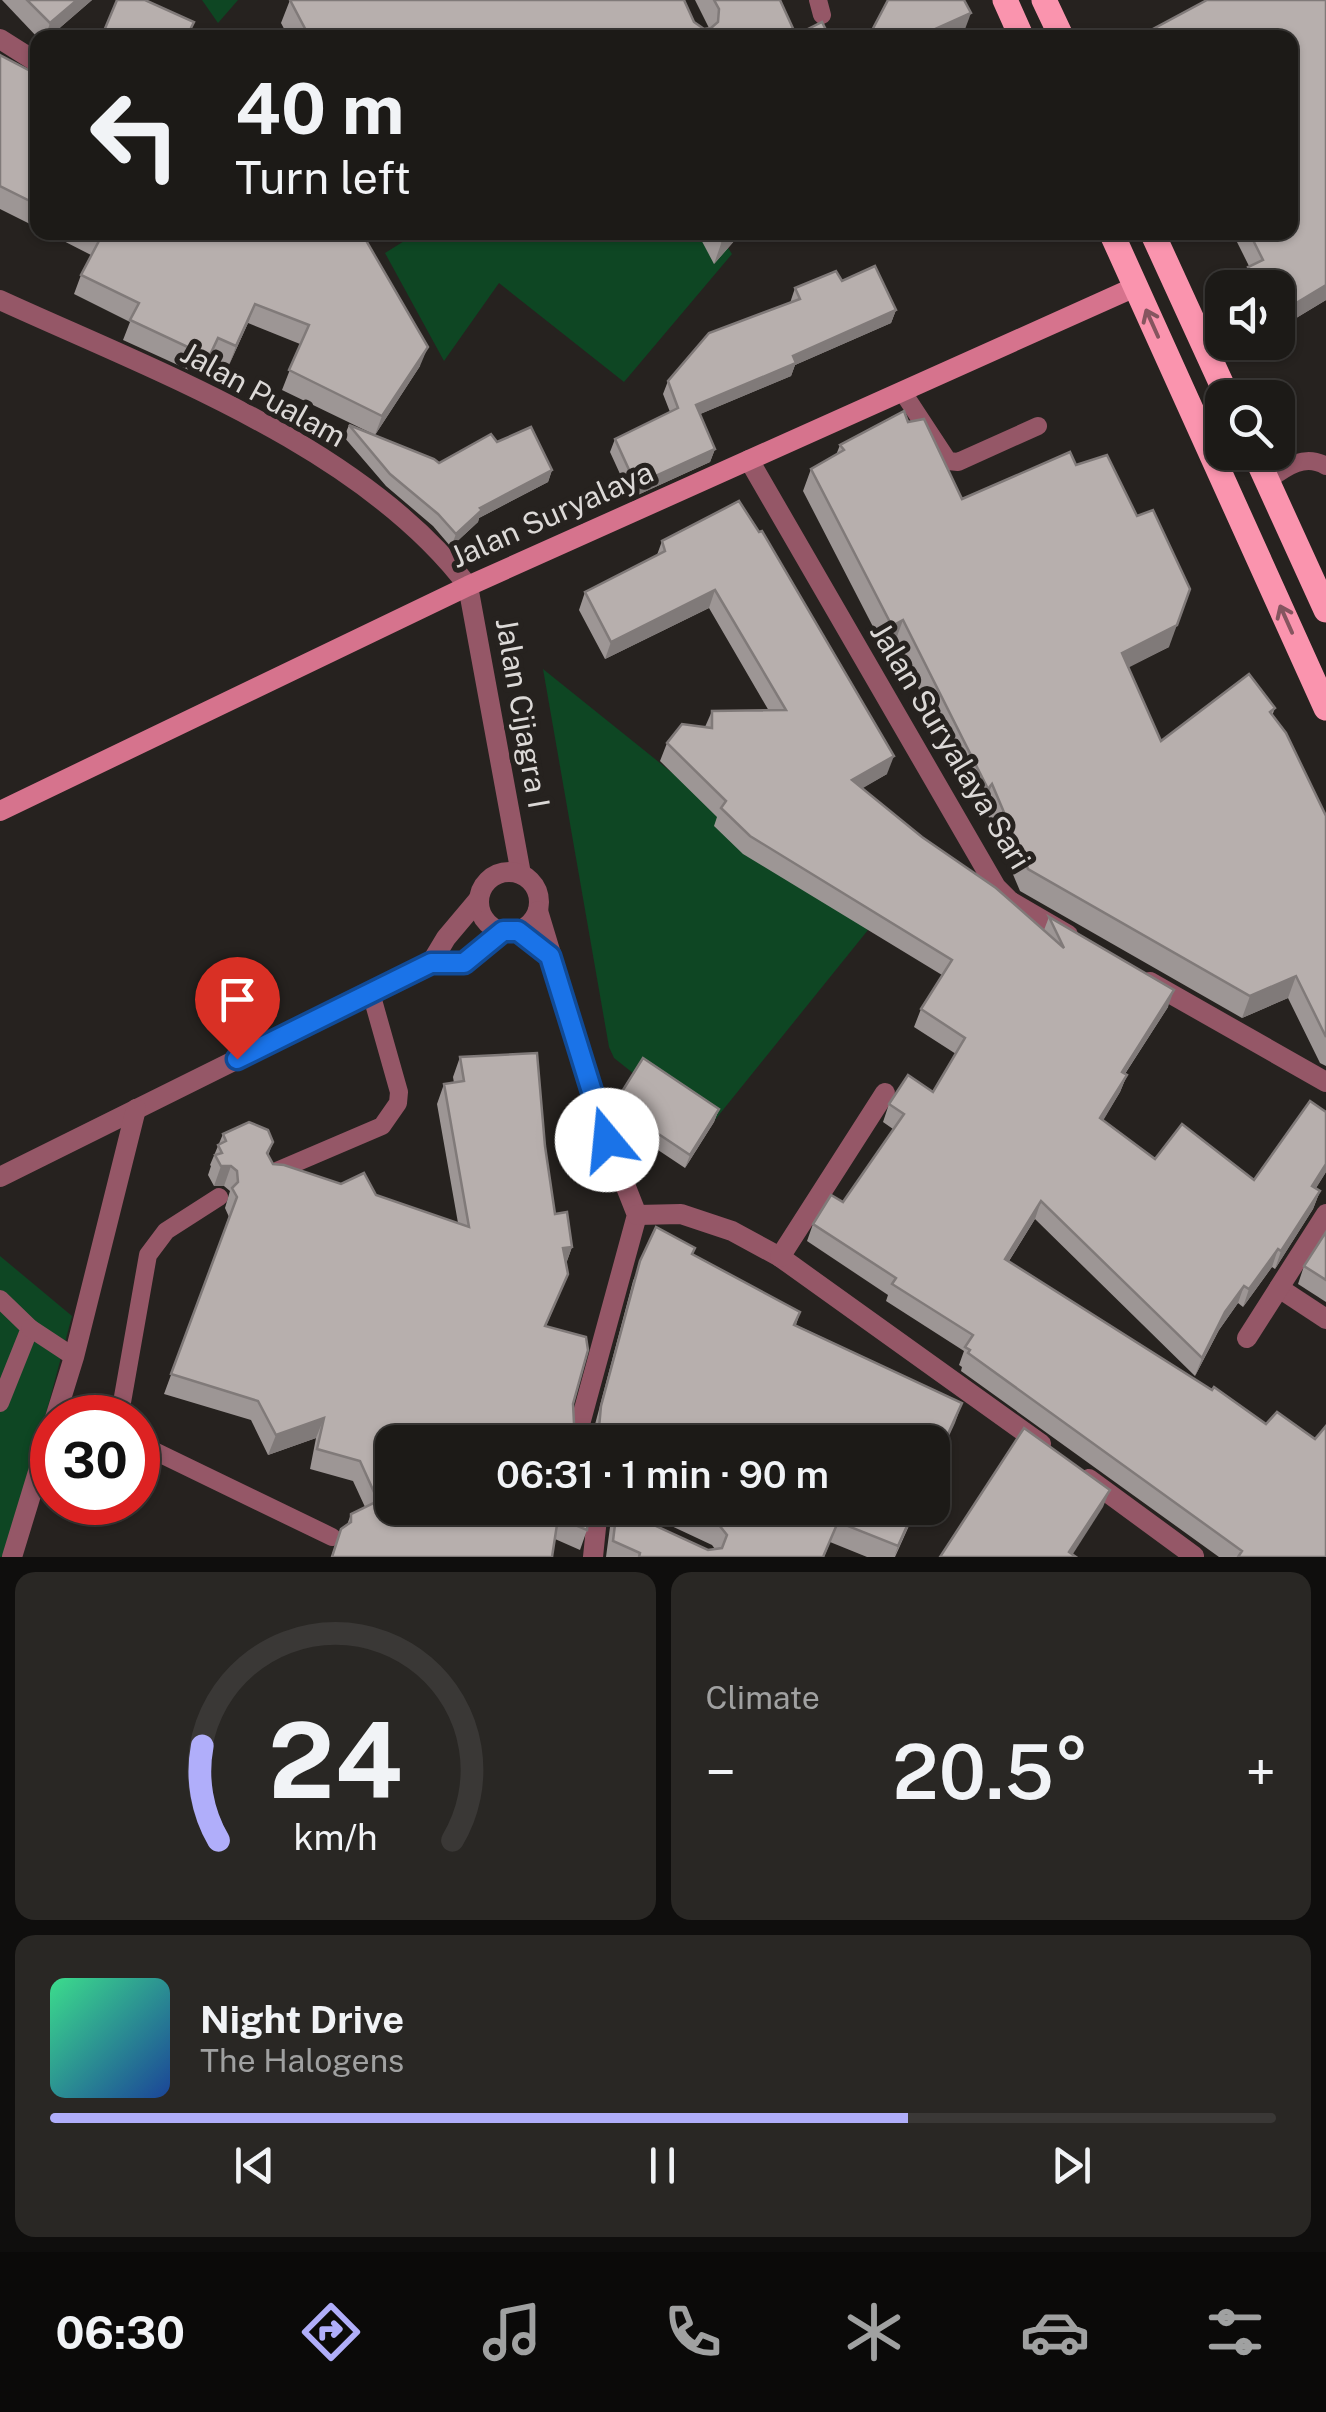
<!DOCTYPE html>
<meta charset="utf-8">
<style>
body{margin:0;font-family:"Public Sans",sans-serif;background:#292724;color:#f1f3f6;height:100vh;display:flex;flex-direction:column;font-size:38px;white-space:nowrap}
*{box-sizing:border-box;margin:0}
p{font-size:32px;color:#a0a1a1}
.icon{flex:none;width:55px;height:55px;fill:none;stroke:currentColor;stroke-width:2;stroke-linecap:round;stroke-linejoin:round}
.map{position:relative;height:1557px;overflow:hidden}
.side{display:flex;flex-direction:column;gap:15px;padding:15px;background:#0f0e0d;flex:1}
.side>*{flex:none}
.guide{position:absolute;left:30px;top:30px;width:1268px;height:210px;border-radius:20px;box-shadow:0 2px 8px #0004,0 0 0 2px #3a3836;background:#1c1a17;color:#f1f3f6;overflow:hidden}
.tools{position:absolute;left:1205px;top:270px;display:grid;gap:20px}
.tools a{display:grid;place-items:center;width:90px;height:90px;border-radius:20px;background:#1c1a17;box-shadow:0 2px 8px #0004,0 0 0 2px #3a3836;font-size:50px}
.speed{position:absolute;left:30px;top:1395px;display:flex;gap:20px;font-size:50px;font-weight:700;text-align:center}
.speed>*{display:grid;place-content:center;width:130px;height:130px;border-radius:50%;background:#1c1a17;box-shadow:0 2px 8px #0004,0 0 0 2px #3a3836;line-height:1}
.speed .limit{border:15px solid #d22;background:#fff;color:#111}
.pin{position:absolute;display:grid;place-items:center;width:85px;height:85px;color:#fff;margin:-102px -42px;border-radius:50% 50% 50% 0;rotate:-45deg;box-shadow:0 0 10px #0007}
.pin .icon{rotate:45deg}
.me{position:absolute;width:110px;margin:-55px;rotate:343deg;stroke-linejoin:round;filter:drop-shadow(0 0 8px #0008)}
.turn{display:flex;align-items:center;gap:35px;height:210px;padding:0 40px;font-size:45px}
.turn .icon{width:130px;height:130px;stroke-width:2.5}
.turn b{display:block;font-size:70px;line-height:85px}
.big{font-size:75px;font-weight:600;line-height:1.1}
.side .widget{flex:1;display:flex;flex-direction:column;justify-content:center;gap:15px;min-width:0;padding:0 35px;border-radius:20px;background:#292724}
.side .dial{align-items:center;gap:0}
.dial svg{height:260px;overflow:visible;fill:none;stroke:#3a3836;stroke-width:7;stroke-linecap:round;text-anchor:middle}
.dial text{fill:#f1f3f6;stroke:none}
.song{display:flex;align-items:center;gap:30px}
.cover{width:120px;height:120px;border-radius:15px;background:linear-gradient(135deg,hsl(150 70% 55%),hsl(220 70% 35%))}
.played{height:10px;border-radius:5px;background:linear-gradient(90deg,#b0aefa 70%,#3a3836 70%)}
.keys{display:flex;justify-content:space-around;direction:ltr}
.heat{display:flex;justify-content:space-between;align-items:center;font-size:55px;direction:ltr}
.side .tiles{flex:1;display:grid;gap:15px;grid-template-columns:1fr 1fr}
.widget:last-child{grid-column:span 2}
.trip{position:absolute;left:375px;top:1425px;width:575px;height:100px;border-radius:20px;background:#1c1a17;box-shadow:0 2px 8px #0004,0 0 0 2px #3a3836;font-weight:600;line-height:100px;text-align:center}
.menu{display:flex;height:160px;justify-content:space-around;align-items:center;background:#0b0a09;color:#a0a1a1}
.menu .icon{width:70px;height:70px}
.menu .on{color:#b0aefa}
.menu b{font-size:45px;color:#f1f3f6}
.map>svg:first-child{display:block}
.green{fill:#0e4623}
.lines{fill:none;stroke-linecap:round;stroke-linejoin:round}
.lane{stroke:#955767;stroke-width:18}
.street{stroke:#955767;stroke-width:20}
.secondary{stroke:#d6738d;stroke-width:20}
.primary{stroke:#fa94ae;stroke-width:25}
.wall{fill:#9d9695}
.shaded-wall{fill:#807a79}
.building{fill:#b7afad;stroke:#807a79;stroke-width:2.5}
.oneway{stroke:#85555f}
.route-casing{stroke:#114b97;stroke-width:25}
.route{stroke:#1a73e8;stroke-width:18}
.labels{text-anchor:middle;stroke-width:10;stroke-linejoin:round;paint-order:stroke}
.street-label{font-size:30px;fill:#dcd9d7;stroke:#26221f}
</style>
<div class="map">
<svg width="1326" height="1557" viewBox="0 0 1326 1557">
<rect width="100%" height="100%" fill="#26221f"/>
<g class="green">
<path d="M202 0H238L218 23Z"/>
<path d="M718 232 732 254 624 382 499 283 444 361 385 253 417 233Z"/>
<path d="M543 669 868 930 706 1131 614 1058 609 1047Z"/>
<path d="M0 1256 72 1316 8 1557H0Z"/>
</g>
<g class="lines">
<g class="lane">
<path d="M818 0 822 15"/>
<path d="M902 391 948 461 958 462 1038 426"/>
<path d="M1267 481C1285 468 1304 453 1326 466"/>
<path d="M272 1173 382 1126 398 1103 399 1092 371 993"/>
<path d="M0 1299 30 1328 0 1403"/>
<path d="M30 1328 74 1357"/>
<path d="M124 1418 121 1408 148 1255 166 1231 219 1197"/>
<path d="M138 1440 142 1445 332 1537"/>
</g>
<g class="street">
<path d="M0 39 38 63"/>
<path d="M0 300C155 371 363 447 468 586L521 874"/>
<path d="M749 460 996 887 1010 901 1068 935"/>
<circle cx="509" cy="902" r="30"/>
<path d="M538 911 607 1139 637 1215 580 1424V1442"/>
<path d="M431 963 446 938 478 900"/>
<path d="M1150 982 1326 1082"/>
<path d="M0 1177 431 963H464L503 931"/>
<path d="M637 1215 681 1214 732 1231 780 1257 1041 1444"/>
<path d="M780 1257 885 1093"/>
<path d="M1279 1288 1326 1319"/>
<path d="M1247 1338 1326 1214"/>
<path d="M55 1418 74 1357 136 1109"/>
<path d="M1089 1479 1194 1556"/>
<path d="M602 1508 636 1524"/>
<path d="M12 1557 52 1426"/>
<path d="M593 1557 598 1508"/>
</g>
<path class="secondary" d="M0 811 468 586 1135 287"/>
<g class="primary">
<path d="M1005 0 1022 38"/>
<path d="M1044 0 1062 38"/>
<path d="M1111 232 1326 708"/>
<path d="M1152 232 1228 398"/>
<path d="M1254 452 1326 610"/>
</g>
</g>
<g class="wall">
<path d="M2 0H92L48 38H38Z"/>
<path d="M290 0 694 22 704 29 709 28 695 0H780L796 35 830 38H289L281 23Z"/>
<path d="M1326 0V300L1278 329V288H1241L1249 266 1232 232H1290V38H1150L1153 29Z"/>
<path d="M0 55 38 75V228L0 209Z"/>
<path d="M46 232H364L367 235 365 239 420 366 375 435 439 463 497 442 552 470 548 482 479 518 478 522 451 547 433 526 386 486 344 437 349 425 373 434 282 390 300 344 248 323 229 365 211 358 202 376 123 340 130 322 74 294 81 275 91 255Z"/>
<path d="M697 232H742L714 264Z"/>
<path d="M842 281 896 310 891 323 795 365 791 376 700 414 715 449 710 462 631 498 610 452 615 439 670 412 663 394 668 381 790 303 795 288Z"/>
<path d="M908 422 962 499 1169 647 1128 667 1161 741 1275 708 1272 716 1326 816V1066L1320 1063 1288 998 1242 1018 1020 891 984 806 980 811 895 642 884 648 803 491 811 469 836 455 840 445Z"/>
<path d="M739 501 887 774 862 788 922 837 1044 930 1049 917 1168 1007 1125 1074 1127 1075 1120 1092 1103 1120 1155 1159 1254 1180 1326 1172 1316 1188 1320 1191 1313 1209 1275 1269 1272 1267 1243 1307 1238 1303 1219 1330 1195 1376 1035 1219 1009 1261 1326 1557H1219L961 1371 962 1367 959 1365 964 1351 886 1301 888 1295 807 1241 813 1224 843 1202 893 1129 883 1122 889 1104 933 1092 956 1054 914 1027 921 1009 942 975 743 854 714 826 717 817 660 761 667 743 705 727 712 711H769L709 608 605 659 579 610 585 592 657 555 662 541Z"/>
<path d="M537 1053 545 1146 555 1214 567 1212 572 1247 566 1264 568 1274 546 1326 586 1337 588 1350 573 1404 574 1423 580 1434 588 1436 593 1432 633 1281 656 1227 695 1248 693 1254 800 1312 796 1325 962 1403 932 1473V1442H392V1508H589L587 1530 580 1550 555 1539 552 1557H331L341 1529 347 1525 351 1514 365 1507 353 1481 310 1469 316 1438 268 1455 251 1420 164 1394 229 1217 225 1208 230 1191 224 1186H214L208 1175 211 1166 210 1165 223 1134 249 1122 268 1130 273 1142 268 1156 273 1164 284 1165 341 1184 364 1173 376 1195 458 1223 437 1104 444 1084 454 1083 453 1077 460 1057Z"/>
<path d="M618 1098 719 1109 714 1122 685 1168 616 1122 613 1112Z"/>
<path d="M1326 1232V1302L1298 1284 1304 1266Z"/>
<path d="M617 1508 708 1550 715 1549 712 1545 633 1508H917L895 1557H867L830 1542 824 1557H606L610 1527Z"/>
</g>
<g class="shaded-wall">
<path d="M77 0H92L48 38H45L50 23Z"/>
<path d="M971 13 964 32 951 38H928L931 31Z"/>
<path d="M730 232H742L714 264 722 241Z"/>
<path d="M1326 285V300L1278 329V314Z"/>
<path d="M255 304 248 323 229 365 236 346Z"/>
<path d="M896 310 891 323 795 365 791 376 691 418 696 405 793 356Z"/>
<path d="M428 347 420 366 375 435 382 416Z"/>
<path d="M715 449 710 462 631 498 636 485Z"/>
<path d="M552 470 548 482 479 518 478 522 451 547 456 534 480 508Z"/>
<path d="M715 590 709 608 605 659 611 642Z"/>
<path d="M903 620 895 642 884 648 892 626Z"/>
<path d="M1177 625 1169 647 1114 675 1122 653Z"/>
<path d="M894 756 887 774 846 798 852 780Z"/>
<path d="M992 784 984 806 980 811 988 789Z"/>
<path d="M1296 976 1288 998 1242 1018 1250 996Z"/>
<path d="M1174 990 1168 1007 1115 1089 1122 1072Z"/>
<path d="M1127 1075 1120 1092 1094 1136 1100 1118Z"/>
<path d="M719 1109 714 1122 685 1168 690 1155Z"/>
<path d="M1326 1164V1172L1306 1204 1312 1186Z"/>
<path d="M221 1166H231L224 1186H214Z"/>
<path d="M1320 1191 1313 1209 1275 1269 1281 1251Z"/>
<path d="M1041 1201 1035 1219 999 1277 1005 1259Z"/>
<path d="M572 1247 565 1266 563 1248Z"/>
<path d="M1278 1249 1272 1267 1243 1307 1249 1289Z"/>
<path d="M1244 1286 1238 1303 1219 1330 1195 1376 1202 1358 1225 1312Z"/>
<path d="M962 1403 955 1423 932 1473V1469Z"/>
<path d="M324 1418 316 1438 268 1455 276 1435Z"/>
<path d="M1110 1490 1103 1507 1071 1557 1069 1552Z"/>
<path d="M915 1508H917L894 1557 898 1546Z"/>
</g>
<g class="building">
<path d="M27 0H77L50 23Z"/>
<path d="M117 0H145L194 22 188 34 198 38H101Z"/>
<path d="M290 0H684L694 22 704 29 711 28 718 22 719 9 714 0H780L796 35 822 22 830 38H310Z"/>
<path d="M888 0H964L971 13 931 31 934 38H868Z"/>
<path d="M1207 0H1326V285L1278 314V288H1258L1248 267 1263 260 1249 232H1290V38H1158L1153 29Z"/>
<path d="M0 55 38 75V205L0 186Z"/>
<path d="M92 232H364L367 235 364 237 428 347 382 416 289 370 309 325 255 304 236 346 218 338 209 357 130 320 139 303 81 275 101 237Z"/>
<path d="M717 232H730L722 241Z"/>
<path d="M875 266 896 310 793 356 796 363 696 405 715 449 636 485 615 439 678 408 668 381 709 333 800 299 795 288 836 271 842 281Z"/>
<path d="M904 411 908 422 924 419 962 499 1070 452 1076 465 1107 455 1137 516 1153 510 1190 589 1177 625 1122 653 1161 741 1249 674 1275 708 1270 712 1286 733 1326 816V1037L1296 976 1250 996 1028 869 992 784 988 789 903 620 892 626 811 469 844 450 840 445Z"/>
<path d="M349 425 434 459 439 463 491 434 497 442 531 427 552 470 480 508 482 510 456 534 438 514 390 474Z"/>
<path d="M739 501 759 532 762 531 894 756 852 780 922 837 996 888 1064 948 1049 917 1174 990 1122 1072 1127 1075 1100 1118 1155 1159 1182 1124 1254 1180 1310 1101 1326 1112V1164L1312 1186 1320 1191 1281 1251 1278 1249 1249 1289 1244 1286 1225 1312 1202 1358 1041 1201 1005 1259 1212 1390 1214 1387 1266 1424 1277 1412 1315 1439 1326 1426V1557H1238L1242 1551 968 1353 970 1350 965 1347 973 1335 892 1284 896 1278 813 1224 831 1195 843 1202 904 1114 889 1104 908 1075 933 1092 965 1038 921 1009 952 960 750 836 721 808 726 801 667 743 682 724 712 728V711L786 710 715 590 611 642 585 592 665 551 662 541Z"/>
<path d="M537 1053 545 1146 555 1214 567 1212 572 1247 563 1248 568 1274 545 1326 586 1337 588 1350 573 1404 574 1423 580 1434 588 1436 599 1428 601 1406 640 1261 656 1227 695 1248 692 1254 800 1312 794 1325 962 1403 932 1469V1442H392V1508H589L587 1530 558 1518 552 1557H332L341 1529 351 1522V1514L378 1501 360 1461 317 1449 324 1418 276 1435 258 1401 171 1374 237 1197 232 1188 238 1182 237 1171 231 1166H221L215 1155 222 1153 218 1145 226 1141 223 1134 249 1122 268 1130 273 1142 267 1153 273 1164 284 1165 341 1184 364 1173 376 1195 469 1227 444 1084 464 1081 460 1057Z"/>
<path d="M643 1058 719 1109 690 1155 621 1109 618 1098Z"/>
<path d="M1326 1232V1280L1304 1266Z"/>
<path d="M1024 1428 1110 1490 1069 1552 1076 1557H940Z"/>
<path d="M617 1508 708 1550 722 1548 727 1535 719 1525 682 1508H915L898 1546 838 1522 823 1557H639L640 1553 613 1541Z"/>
</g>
<defs><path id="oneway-shaft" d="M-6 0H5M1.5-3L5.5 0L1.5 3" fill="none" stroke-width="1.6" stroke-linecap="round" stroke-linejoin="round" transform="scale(2.5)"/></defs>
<g class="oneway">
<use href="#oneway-shaft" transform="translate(1152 323) rotate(-114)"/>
<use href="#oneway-shaft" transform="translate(1286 619) rotate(-114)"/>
</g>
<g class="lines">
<g class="route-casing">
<path id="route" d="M237 1059 431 963H464L503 931H518L550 956 607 1140"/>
</g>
<use href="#route" class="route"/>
</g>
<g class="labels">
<g class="street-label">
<text transform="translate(263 395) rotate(29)" y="10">Jalan Pualam</text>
<text transform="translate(552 515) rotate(-24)" y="10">Jalan Suryalaya</text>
<text transform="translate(522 713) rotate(80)" y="10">Jalan Cijagra I</text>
<text transform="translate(950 746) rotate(59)" y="10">Jalan Suryalaya Sari</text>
</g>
</g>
</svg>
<div class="tools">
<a><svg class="icon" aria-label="sound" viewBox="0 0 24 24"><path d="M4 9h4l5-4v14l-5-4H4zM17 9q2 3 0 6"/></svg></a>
<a><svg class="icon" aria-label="search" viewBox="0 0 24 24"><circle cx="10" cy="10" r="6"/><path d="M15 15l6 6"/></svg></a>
</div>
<div class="speed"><div class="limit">30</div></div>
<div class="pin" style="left:237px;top:1059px;background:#d93025"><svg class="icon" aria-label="arrive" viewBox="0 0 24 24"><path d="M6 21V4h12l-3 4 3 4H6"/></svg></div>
<svg class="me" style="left:607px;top:1140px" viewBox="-20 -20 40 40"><circle r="19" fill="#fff"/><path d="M0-13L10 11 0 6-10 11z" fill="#1a73e8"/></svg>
<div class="trip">06:31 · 1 min · 90 m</div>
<div class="guide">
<div class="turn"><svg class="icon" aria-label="left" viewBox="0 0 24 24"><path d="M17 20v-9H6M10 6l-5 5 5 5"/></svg><div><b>40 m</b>Turn left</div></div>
</div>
</div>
<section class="side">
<div class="tiles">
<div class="widget dial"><svg viewBox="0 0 100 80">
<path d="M14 69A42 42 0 1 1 86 69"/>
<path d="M14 69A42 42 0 0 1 9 40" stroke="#b0aefa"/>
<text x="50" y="56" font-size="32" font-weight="700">24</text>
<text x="50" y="72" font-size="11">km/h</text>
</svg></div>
<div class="widget"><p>Climate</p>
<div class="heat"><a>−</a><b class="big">20.5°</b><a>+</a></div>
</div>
<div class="widget">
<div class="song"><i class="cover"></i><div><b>Night Drive</b><p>The Halogens</p></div></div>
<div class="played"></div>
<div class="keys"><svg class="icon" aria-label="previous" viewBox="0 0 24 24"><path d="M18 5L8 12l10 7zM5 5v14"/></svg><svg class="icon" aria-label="pause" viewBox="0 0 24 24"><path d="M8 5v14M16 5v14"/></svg><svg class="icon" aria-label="next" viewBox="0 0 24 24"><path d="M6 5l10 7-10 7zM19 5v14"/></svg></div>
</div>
</div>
</section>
<nav class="menu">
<b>06:30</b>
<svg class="icon on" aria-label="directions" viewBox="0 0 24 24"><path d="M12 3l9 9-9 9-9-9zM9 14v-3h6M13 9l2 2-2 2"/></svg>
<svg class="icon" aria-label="music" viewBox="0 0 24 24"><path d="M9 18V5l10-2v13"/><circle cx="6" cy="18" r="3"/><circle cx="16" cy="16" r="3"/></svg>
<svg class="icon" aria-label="phone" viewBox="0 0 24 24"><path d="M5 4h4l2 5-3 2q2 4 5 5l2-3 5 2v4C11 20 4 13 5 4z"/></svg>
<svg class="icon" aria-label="climate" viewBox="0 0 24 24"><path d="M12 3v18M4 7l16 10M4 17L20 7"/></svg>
<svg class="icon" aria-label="car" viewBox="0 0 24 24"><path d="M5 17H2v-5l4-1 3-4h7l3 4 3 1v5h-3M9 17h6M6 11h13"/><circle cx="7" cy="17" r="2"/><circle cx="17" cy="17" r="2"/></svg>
<svg class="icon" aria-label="filters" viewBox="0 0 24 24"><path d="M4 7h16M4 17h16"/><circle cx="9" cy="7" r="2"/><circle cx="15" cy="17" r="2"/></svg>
</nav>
